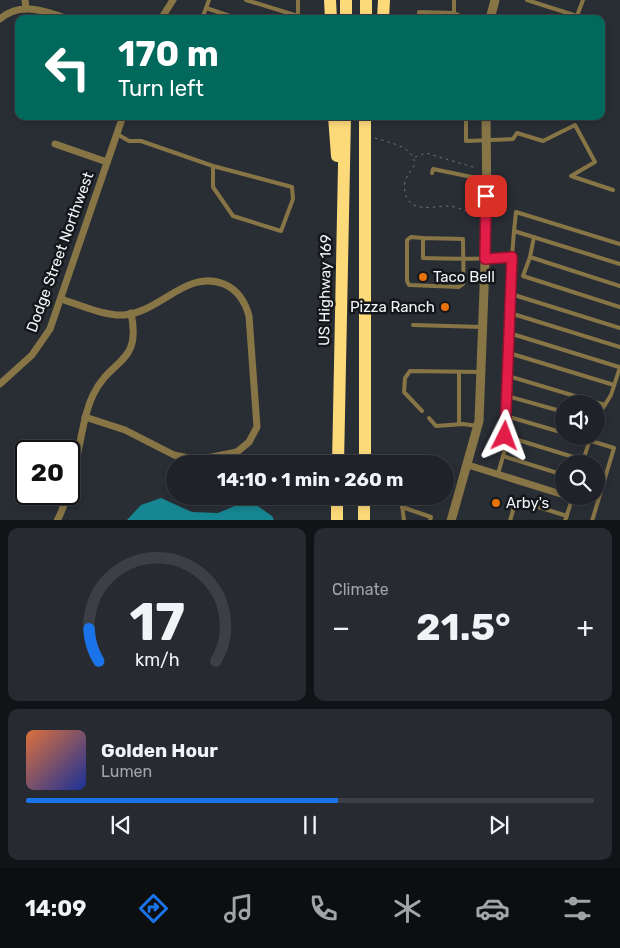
<!DOCTYPE html>
<meta charset="utf-8">
<style>
body{margin:0;font-family:Rubik,sans-serif;background:#272a30;color:#f1f3f6;height:100vh;display:flex;flex-direction:column;font-size:19px;white-space:nowrap}
*{box-sizing:border-box;margin:0}
p{font-size:16px;color:#a1a4a8}
.icon{flex:none;width:28px;height:28px;fill:none;stroke:currentColor;stroke-width:2;stroke-linecap:round;stroke-linejoin:round}
.map{position:relative;height:520px;overflow:hidden}
.panel{display:flex;flex-direction:column;gap:8px;padding:8px;background:#111316;flex:1}
.panel>*{flex:none}
.hud{position:absolute;left:15px;top:15px;width:590px;height:105px;border-radius:10px;box-shadow:0 2px 8px #0003,0 0 0 1px #3c3f45;background:#00695c;color:#fff;overflow:hidden}
.buttons{position:absolute;left:555px;top:395px;display:grid;gap:10px}
.buttons a{display:grid;place-items:center;width:50px;height:50px;border-radius:50%;background:#1f2228;box-shadow:0 2px 8px #0003,0 0 0 1px #3c3f45;font-size:25px}
.speed{position:absolute;left:15px;top:440px;display:flex;gap:10px;font-size:25px;font-weight:700;text-align:center}
.speed>*{display:grid;place-content:center;width:65px;height:65px;border-radius:50%;background:#1f2228;box-shadow:0 2px 8px #0003,0 0 0 1px #3c3f45;line-height:1}
.speed .limit{border:2px solid #111;border-radius:8px;background:#fff;color:#111}
.pin{position:absolute;display:grid;place-items:center;width:42px;height:42px;color:#fff;margin:-21px;border-radius:10px;box-shadow:0 2px 8px #0006}
.me{position:absolute;width:55px;margin:-28px;rotate:3deg;stroke-linejoin:round;filter:drop-shadow(0 0 4px #0008)}
.turn{display:flex;align-items:center;gap:18px;height:105px;padding:0 20px;font-size:22px}
.turn .icon{width:65px;height:65px;stroke-width:2.5}
.turn b{display:block;font-size:35px;line-height:42px}
.big{font-size:38px;font-weight:700;line-height:1.1}
.panel .tile{flex:1;display:flex;flex-direction:column;justify-content:center;gap:8px;min-width:0;padding:0 18px;border-radius:10px;background:#272a30}
.panel .dial{align-items:center;gap:0}
.dial svg{height:130px;overflow:visible;fill:none;stroke:#3c3f45;stroke-width:7;stroke-linecap:round;text-anchor:middle}
.dial text{fill:#f1f3f6;stroke:none}
.song{display:flex;align-items:center;gap:15px}
.cover{width:60px;height:60px;border-radius:8px;background:linear-gradient(135deg,hsl(20 70% 55%),hsl(230 70% 35%))}
.played{height:5px;border-radius:2px;background:linear-gradient(90deg,#1a73e8 55%,#3c3f45 55%)}
.keys{display:flex;justify-content:space-around;direction:ltr}
.heat{display:flex;justify-content:space-between;align-items:center;font-size:28px;direction:ltr}
.panel .tiles{flex:1;display:grid;gap:8px;grid-template-columns:1fr 1fr}
.tile:last-child{grid-column:span 2}
.trip{position:absolute;left:166px;top:455px;width:288px;height:50px;border-radius:25px;background:#1f2228;box-shadow:0 2px 8px #0003,0 0 0 1px #3c3f45;font-weight:700;line-height:50px;text-align:center}
.tab-bar{display:flex;height:80px;justify-content:space-around;align-items:center;background:#0c0e10;color:#a1a4a8}
.tab-bar .icon{width:35px;height:35px}
.tab-bar .active{color:#1a73e8}
.tab-bar b{font-size:22px;color:#f1f3f6}
.map>svg:first-child{display:block}
.water{fill:#168792}
.lines{fill:none;stroke-linecap:round;stroke-linejoin:round}
.path{stroke:#6e7278;stroke-width:1;stroke-dasharray:2.5 4;stroke-linecap:butt}
.service{stroke:#877546;stroke-width:4}
.minor{stroke:#877546;stroke-width:7}
.tertiary{stroke:#877546;stroke-width:9}
.motorway{stroke:#fdda79;stroke-width:12}
.route-casing{stroke:#92132f;stroke-width:12}
.route{stroke:#e11d48;stroke-width:9}
.food-dot{fill:#e8710a;stroke:#141619;stroke-width:2}
.labels{text-anchor:middle;stroke-width:5;stroke-linejoin:round;paint-order:stroke}
.street-label{font-size:15px;fill:#f0f3f8;stroke:#141619}
.poi-label{font-size:15px;fill:#f0f3f8;stroke:#141619;text-anchor:start}
</style>
<div class="map">
<svg width="620" height="521" viewBox="0 0 620 521">
<rect width="100%" height="100%" fill="#292e35"/>
<path class="water" d="M161 498 192 512 218 513 249 500 272 516 274 520H127L141 505Z"/>
<g class="lines">
<g class="path">
<path d="M310 116 324 121"/>
<path d="M375 138C390 143 413 146 415 164 413 169 409 172 407 177 404 181 404 188 405 192 409 214 434 206 448 206 456 206 466 212 475 213"/>
<path d="M415 157 426 153 476 168"/>
</g>
<g class="service">
<path d="M246 0 298 16"/>
<path d="M454 0V13"/>
<path d="M527 0 577 16 583 0"/>
<path d="M206 8 239 19"/>
<path d="M202 19 209 0"/>
<path d="M298 19V0"/>
<path d="M419 19V12L454 13 467 19"/>
<path d="M466 116V141L513 139 517 133 543 141 575 125 595 162 571 176 613 190"/>
<path d="M117 134 129 141H141L213 166 292 187 293 199 281 231 233 216 213 187V166"/>
<path d="M432 173 433 169 486 180"/>
<path d="M514 231 516 212 620 244"/>
<path d="M534 237 530 257 620 286"/>
<path d="M423 238 411 237 407 240V281L409 285 459 287 463 284C464 269 463 254 463 239L423 238V258C453 259 482 259 512 257L514 231 620 264"/>
<path d="M512 257 511 294 620 328"/>
<path d="M530 257 523 276 620 307"/>
<path d="M511 294 510 313 620 347"/>
<path d="M413 325 483 327"/>
<path d="M509 333 619 367"/>
<path d="M509 353 614 385"/>
<path d="M508 376 605 405"/>
<path d="M507 396 564 412"/>
<path d="M422 411 404 392 405 378 410 371 479 372"/>
<path d="M506 416 564 433"/>
<path d="M429 418 436 426 463 424 478 426"/>
<path d="M596 419 611 395 620 367"/>
<path d="M459 424V372"/>
<path d="M505 436 583 460"/>
<path d="M575 436 614 448 592 521"/>
<path d="M503 456 564 475"/>
<path d="M582 464 591 436"/>
<path d="M498 474 505 449 510 313"/>
<path d="M401 496 404 521"/>
<path d="M403 505 407 496"/>
<path d="M402 507 431 517 430 521"/>
<path d="M510 521 516 500 567 516"/>
<path d="M565 521 573 496"/>
</g>
<g class="minor">
<path d="M25 0 26 8"/>
<path d="M0 19C20 1 46 11 68 19"/>
<path d="M161 19 173 0"/>
<path d="M55 144 107 162"/>
<path d="M61 299C80 305 104 316 124 315 161 312 186 269 224 284 238 290 245 301 249 316L257 427 249 442 237 452 212 457 193 459 174 455 125 430 85 417"/>
<path d="M0 384 32 355 50 329 123 116"/>
<path d="M468 465 564 495"/>
<path d="M569 496 572 497"/>
<path d="M57 521C69 497 74 473 79 447 83 429 85 411 93 395 111 357 142 365 131 313"/>
</g>
<g class="tertiary">
<path d="M490 19 495 0"/>
<path d="M451 521 479 421 487 211 486 116"/>
</g>
<g class="motorway">
<path d="M330 0 331 19"/>
<path d="M346 19V0"/>
<path d="M366 19V0"/>
<path d="M383 19 384 0"/>
<path d="M334 116 337 156"/>
<path d="M338 464 345 116"/>
<path d="M365 464V116"/>
<path d="M337 521V496"/>
<path d="M364 521V496"/>
</g>
</g>
<g class="lines">
<g class="route-casing">
<path id="route" d="M486 196 485 259 512 257 505 436"/>
</g>
<use href="#route" class="route"/>
</g>
<g class="food-dot">
<circle cx="423" cy="277" r="5"/>
<circle cx="445" cy="307" r="5"/>
<circle cx="496" cy="503" r="5"/>
</g>
<g class="labels">
<g class="street-label">
<text transform="translate(60 252) rotate(-70)" y="5">Dodge Street Northwest</text>
<text transform="translate(325 290) rotate(-89)" y="5">US Highway 169</text>
</g>
<g class="poi-label">
<text x="433" y="282">Taco Bell</text>
<text x="435" y="312" text-anchor="end">Pizza Ranch</text>
<text x="506" y="508">Arby's</text>
</g>
</g>
</svg>
<div class="buttons">
<a><svg class="icon" aria-label="sound" viewBox="0 0 24 24"><path d="M4 9h4l5-4v14l-5-4H4zM17 9q2 3 0 6"/></svg></a>
<a><svg class="icon" aria-label="search" viewBox="0 0 24 24"><circle cx="10" cy="10" r="6"/><path d="M15 15l6 6"/></svg></a>
</div>
<div class="speed"><div class="limit">20</div></div>
<div class="pin" style="left:486px;top:196px;background:#d93025"><svg class="icon" aria-label="arrive" viewBox="0 0 24 24"><path d="M6 21V4h12l-3 4 3 4H6"/></svg></div>
<svg class="me" style="left:505px;top:436px" viewBox="-20 -20 40 40"><path d="M0-17L14 15 0 8-14 15z" fill="#e11d48" stroke="#fff" stroke-width="4"/></svg>
<div class="trip">14:10 · 1 min · 260 m</div>
<div class="hud">
<div class="turn"><svg class="icon" aria-label="left" viewBox="0 0 24 24"><path d="M17 20v-9H6M10 6l-5 5 5 5"/></svg><div><b>170 m</b>Turn left</div></div>
</div>
</div>
<section class="panel">
<div class="tiles">
<div class="tile dial"><svg viewBox="0 0 100 80">
<path d="M14 69A42 42 0 1 1 86 69"/>
<path d="M14 69A42 42 0 0 1 8 49" stroke="#1a73e8"/>
<text x="50" y="56" font-size="32" font-weight="700">17</text>
<text x="50" y="72" font-size="11">km/h</text>
</svg></div>
<div class="tile"><p>Climate</p>
<div class="heat"><a>−</a><b class="big">21.5°</b><a>+</a></div>
</div>
<div class="tile">
<div class="song"><i class="cover"></i><div><b>Golden Hour</b><p>Lumen</p></div></div>
<div class="played"></div>
<div class="keys"><svg class="icon" aria-label="previous" viewBox="0 0 24 24"><path d="M18 5L8 12l10 7zM5 5v14"/></svg><svg class="icon" aria-label="pause" viewBox="0 0 24 24"><path d="M8 5v14M16 5v14"/></svg><svg class="icon" aria-label="next" viewBox="0 0 24 24"><path d="M6 5l10 7-10 7zM19 5v14"/></svg></div>
</div>
</div>
</section>
<nav class="tab-bar">
<b>14:09</b>
<svg class="icon active" aria-label="directions" viewBox="0 0 24 24"><path d="M12 3l9 9-9 9-9-9zM9 14v-3h6M13 9l2 2-2 2"/></svg>
<svg class="icon" aria-label="music" viewBox="0 0 24 24"><path d="M9 18V5l10-2v13"/><circle cx="6" cy="18" r="3"/><circle cx="16" cy="16" r="3"/></svg>
<svg class="icon" aria-label="phone" viewBox="0 0 24 24"><path d="M5 4h4l2 5-3 2q2 4 5 5l2-3 5 2v4C11 20 4 13 5 4z"/></svg>
<svg class="icon" aria-label="climate" viewBox="0 0 24 24"><path d="M12 3v18M4 7l16 10M4 17L20 7"/></svg>
<svg class="icon" aria-label="car" viewBox="0 0 24 24"><path d="M5 17H2v-5l4-1 3-4h7l3 4 3 1v5h-3M9 17h6M6 11h13"/><circle cx="7" cy="17" r="2"/><circle cx="17" cy="17" r="2"/></svg>
<svg class="icon" aria-label="filters" viewBox="0 0 24 24"><path d="M4 7h16M4 17h16"/><circle cx="9" cy="7" r="2"/><circle cx="15" cy="17" r="2"/></svg>
</nav>
